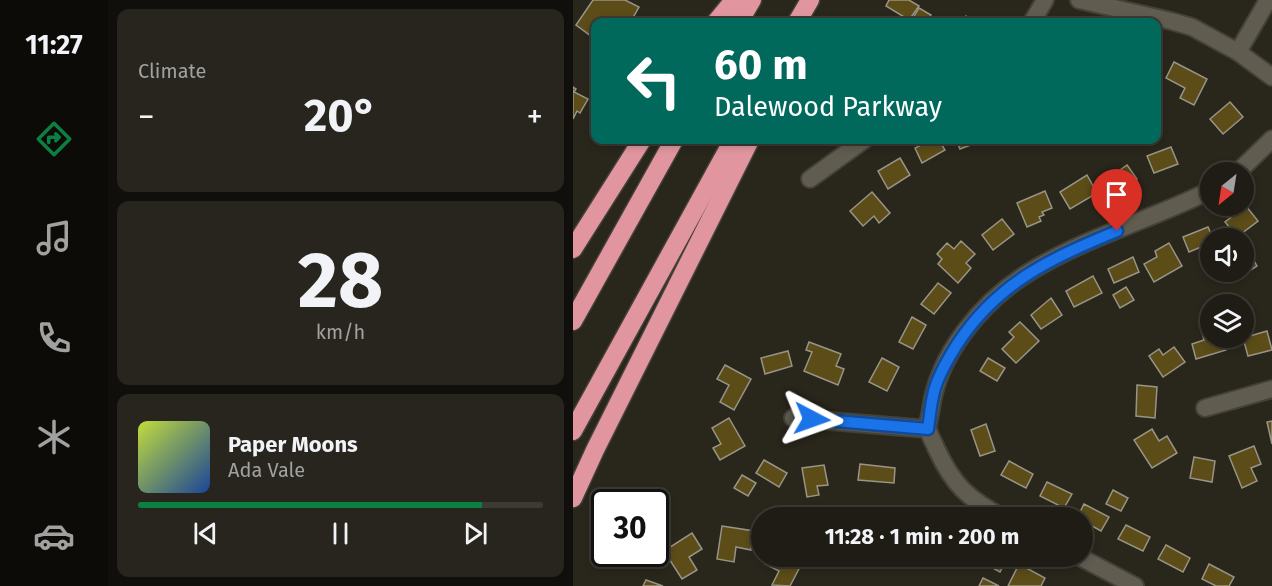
<!DOCTYPE html>
<meta charset="utf-8">
<style>
body{margin:0;font-family:"Fira Sans",sans-serif;background:#27251e;color:#f1f3f6;height:100vh;display:flex;flex-direction:column;font-size:22px;white-space:nowrap}
*{box-sizing:border-box;margin:0}
p{font-size:20px;color:#a1a1a0}
.icon{flex:none;width:33px;height:33px;fill:none;stroke:currentColor;stroke-width:2;stroke-linecap:round;stroke-linejoin:round}
.map{position:relative;flex:1;overflow:hidden}
.details{display:flex;flex-direction:column;gap:9px;padding:9px;background:#110f0c;width:465px}
.details>*{flex:none}
.hud{position:absolute;left:18px;top:18px;width:570px;height:126px;border-radius:12px;box-shadow:0 3px 9px #0003,0 0 0 2px #3c3a34;background:#00695c;color:#fff;overflow:hidden}
.needle{width:39px;rotate:210deg}
.fabs{position:absolute;left:627px;top:162px;display:grid;gap:12px}
.fabs a{display:grid;place-items:center;width:54px;height:54px;border-radius:50%;background:#1f1c15;box-shadow:0 3px 9px #0003,0 0 0 2px #3c3a34;font-size:30px}
.speed{position:absolute;left:18px;top:489px;display:flex;gap:12px;font-size:30px;font-weight:700;text-align:center}
.speed>*{display:grid;place-content:center;width:78px;height:78px;border-radius:50%;background:#1f1c15;box-shadow:0 3px 9px #0003,0 0 0 2px #3c3a34;line-height:1}
.speed .limit{border:3px solid #111;border-radius:9px;background:#fff;color:#111}
.pin{position:absolute;display:grid;place-items:center;width:51px;height:51px;color:#fff;margin:-62px -26px;border-radius:50% 50% 50% 0;rotate:-45deg;box-shadow:0 0 6px #0007}
.pin .icon{rotate:45deg}
.me{position:absolute;width:66px;margin:-33px;rotate:94deg;stroke-linejoin:round;filter:drop-shadow(0 0 4px #0008)}
.turn{display:flex;align-items:center;gap:21px;height:126px;padding:0 24px;font-size:27px}
.turn .icon{width:78px;height:78px;stroke-width:2.5}
.turn b{display:block;font-size:42px;line-height:51px}
.big{font-size:45px;font-weight:700;line-height:1.1}
.details .card{flex:1;display:flex;flex-direction:column;justify-content:center;gap:9px;min-width:0;padding:0 21px;border-radius:12px;background:#27251e}
.details .dial{align-items:center;gap:0}
.dial b{font-size:78px;line-height:1}
.song{display:flex;align-items:center;gap:18px}
.cover{width:72px;height:72px;border-radius:9px;background:linear-gradient(135deg,hsl(70 70% 55%),hsl(220 70% 35%))}
.played{height:6px;border-radius:3px;background:linear-gradient(90deg,#0b8043 85%,#3c3a34 85%)}
.keys{display:flex;justify-content:space-around;direction:ltr}
.heat{display:flex;justify-content:space-between;align-items:center;font-size:33px;direction:ltr}
.trip{position:absolute;left:178px;top:507px;width:342px;height:60px;border-radius:30px;background:#1f1c15;box-shadow:0 3px 9px #0003,0 0 0 2px #3c3a34;font-weight:700;line-height:60px;text-align:center}
main{display:flex;flex:1;min-height:0}
.tabs{display:flex;flex-direction:column;width:108px;justify-content:space-around;align-items:center;background:#0c0b08;color:#a1a1a0}
.tabs .icon{width:42px;height:42px}
.tabs .selected{color:#0b8043}
.tabs b{font-size:27px;color:#f1f3f6}
.map>svg:first-child{display:block}
.building{fill:#5b4c18;stroke:#989487;stroke-width:1.5}
.lines{fill:none;stroke-linecap:round;stroke-linejoin:round}
.street-casing{stroke:#444138;stroke-width:20}
.highway-casing{stroke:#444138;stroke-width:21}
.street{stroke:#605c50;stroke-width:16}
.highway{stroke:#e1969f;stroke-width:18}
.route-casing{stroke:#114b97;stroke-width:15}
.route{stroke:#1a73e8;stroke-width:10}
</style>
<main>
<nav class="tabs">
<b>11:27</b>
<svg class="icon selected" aria-label="directions" viewBox="0 0 24 24"><path d="M12 3l9 9-9 9-9-9zM9 14v-3h6M13 9l2 2-2 2"/></svg>
<svg class="icon" aria-label="music" viewBox="0 0 24 24"><path d="M9 18V5l10-2v13"/><circle cx="6" cy="18" r="3"/><circle cx="16" cy="16" r="3"/></svg>
<svg class="icon" aria-label="phone" viewBox="0 0 24 24"><path d="M5 4h4l2 5-3 2q2 4 5 5l2-3 5 2v4C11 20 4 13 5 4z"/></svg>
<svg class="icon" aria-label="climate" viewBox="0 0 24 24"><path d="M12 3v18M4 7l16 10M4 17L20 7"/></svg>
<svg class="icon" aria-label="car" viewBox="0 0 24 24"><path d="M5 17H2v-5l4-1 3-4h7l3 4 3 1v5h-3M9 17h6M6 11h13"/><circle cx="7" cy="17" r="2"/><circle cx="17" cy="17" r="2"/></svg>
</nav>
<section class="details">
<div class="card"><p>Climate</p>
<div class="heat"><a>−</a><b class="big">20°</b><a>+</a></div>
</div>
<div class="card dial"><b>28</b><p>km/h</p></div>
<div class="card">
<div class="song"><i class="cover"></i><div><b>Paper Moons</b><p>Ada Vale</p></div></div>
<div class="played"></div>
<div class="keys"><svg class="icon" aria-label="previous" viewBox="0 0 24 24"><path d="M18 5L8 12l10 7zM5 5v14"/></svg><svg class="icon" aria-label="pause" viewBox="0 0 24 24"><path d="M8 5v14M16 5v14"/></svg><svg class="icon" aria-label="next" viewBox="0 0 24 24"><path d="M6 5l10 7-10 7zM19 5v14"/></svg></div>
</div>
</section>
<div class="map">
<svg width="699" height="586" viewBox="0 0 699 586">
<rect width="100%" height="100%" fill="#29261c"/>
<g class="building">
<path d="M20 0H52L66 7 58 21 55 20 53 22H22V39L3 25Z"/>
<path d="M316 0H336L346 6 336 20 313 6Z"/>
<path d="M346 8 358 15 353 22 338 21Z"/>
<path d="M393 16 400 22H387Z"/>
<path d="M601 62 634 79 621 105 607 98 612 88 593 78Z"/>
<path d="M0 87 3 89 1 92 15 99 7 113 4 111 0 119Z"/>
<path d="M657 102 670 117 650 134 637 119Z"/>
<path d="M358 140H366L372 150 349 163 342 148Z"/>
<path d="M383 140H411L387 149Z"/>
<path d="M598 147 605 164 581 173 574 156Z"/>
<path d="M327 158 337 175 315 189 305 171Z"/>
<path d="M554 165 564 179 541 195 532 181Z"/>
<path d="M514 175 524 193 497 209 487 192Z"/>
<path d="M472 191 479 208 469 212 471 215 466 217 468 221 454 227 444 203Z"/>
<path d="M299 192 317 213 306 223 301 216 290 226 277 211Z"/>
<path d="M673 206 685 221 664 237 652 222Z"/>
<path d="M429 219 441 234 420 250 409 235Z"/>
<path d="M635 227 640 238H638V243L616 252 610 237Z"/>
<path d="M388 241 402 254 393 263 398 268 385 283 365 264 369 259 364 254 374 243 381 249Z"/>
<path d="M596 243 609 266 581 282 571 264 584 257 582 251Z"/>
<path d="M676 252 684 266 670 275 668 272H670V255Z"/>
<path d="M560 257 566 272 541 283 535 269Z"/>
<path d="M520 276 529 293 501 307 493 291Z"/>
<path d="M365 283 378 293 361 314 348 304Z"/>
<path d="M553 287 561 300 547 308 540 295Z"/>
<path d="M478 298 489 315 468 329 458 315Z"/>
<path d="M339 317 353 325 340 349 326 342Z"/>
<path d="M447 322 466 341 443 363 429 349 441 337 436 332Z"/>
<path d="M638 322V338H649L653 350 623 359 619 344 631 340 627 326Z"/>
<path d="M694 331 699 350 675 356 670 338Z"/>
<path d="M236 342 268 354 263 366 271 369 265 385 231 371 239 352 233 350Z"/>
<path d="M601 347 612 362 590 377 576 356 586 349 590 355Z"/>
<path d="M215 351 219 366 192 374 188 358Z"/>
<path d="M309 358 326 367 314 391 296 382Z"/>
<path d="M415 358 432 368 424 381 407 371Z"/>
<path d="M152 365 178 379 161 410 147 402 156 385 144 379Z"/>
<path d="M564 385 584 387 582 418 563 416Z"/>
<path d="M156 418 172 446 147 460 140 448 148 444 139 428Z"/>
<path d="M699 421V444L694 422Z"/>
<path d="M413 424 422 451 407 456 398 430Z"/>
<path d="M579 429 586 441 594 436 604 453 579 468 561 440Z"/>
<path d="M681 446 688 464 678 468 684 481 669 488 656 456Z"/>
<path d="M621 457 642 461 639 482 617 478Z"/>
<path d="M191 460 214 473 206 487 183 473Z"/>
<path d="M436 461 460 474 453 488 428 475Z"/>
<path d="M287 464 322 468 321 483 285 480Z"/>
<path d="M251 465 255 485 244 486 246 495 234 497 229 468Z"/>
<path d="M169 475 183 483 175 496 161 488Z"/>
<path d="M474 482 499 494 491 508 467 496Z"/>
<path d="M540 490 555 498 548 511 533 504Z"/>
<path d="M511 504 536 517 528 531 510 521V518H504Z"/>
<path d="M553 525 577 537 570 551 545 539Z"/>
<path d="M149 526 181 531 178 550 163 547 161 562 144 559Z"/>
<path d="M119 533 129 549 116 557 124 570 109 579 91 551Z"/>
<path d="M593 545 617 558 610 572 585 559Z"/>
<path d="M196 556H218L229 563 217 586 199 585 206 571 192 564Z"/>
<path d="M404 556H433L435 557 427 572 403 559Z"/>
<path d="M446 564 472 578 468 586H435Z"/>
<path d="M636 564 661 577 656 586H643L629 579Z"/>
<path d="M410 578 426 586H406Z"/>
<path d="M73 580 90 586H70Z"/>
</g>
<g class="lines">
<g class="street-casing">
<g id="street">
<path d="M506 0 598 21 619 27 665 52 699 77"/>
<path d="M459 22 472 0"/>
<path d="M665 52 695 0"/>
<path d="M665 172 699 139"/>
<path d="M237 179 291 140"/>
<path d="M632 408 699 389"/>
<path d="M220 418 355 429"/>
<path d="M431 518C395 499 380 485 363 448 361 442 355 434 355 427 355 422 357 415 358 409 365 354 409 302 455 273 512 237 578 220 638 190"/>
<path d="M505 556 562 586"/>
</g>
</g>
<g class="highway-casing">
<g id="highway">
<path d="M143 22 161 0"/>
<path d="M166 22 179 0"/>
<path d="M224 22 237 0"/>
<path d="M0 249 69 140"/>
<path d="M0 321 101 140"/>
<path d="M0 431 160 140"/>
<path d="M0 498 22 450 177 140"/>
</g>
</g>
<use href="#street" class="street"/>
<use href="#highway" class="highway"/>
</g>
<g class="lines">
<g class="route-casing">
<path id="route" d="M239 419 355 429C357 415 358 401 362 388 367 372 376 357 385 343 425 282 479 258 544 231"/>
</g>
<use href="#route" class="route"/>
</g>
</svg>
<div class="fabs">
<a><svg class="needle" viewBox="-14 -14 28 28"><path d="M0-13l5 13h-10z" fill="#e53935"/><path d="M0 13l5-13h-10z" fill="#a1a1a0"/></svg></a>
<a><svg class="icon" aria-label="sound" viewBox="0 0 24 24"><path d="M4 9h4l5-4v14l-5-4H4zM17 9q2 3 0 6"/></svg></a>
<a><svg class="icon" aria-label="layers" viewBox="0 0 24 24"><path d="M12 4l9 5-9 5-9-5zM3 14l9 5 9-5"/></svg></a>
</div>
<div class="speed"><div class="limit">30</div></div>
<div class="pin" style="left:544px;top:231px;background:#d93025"><svg class="icon" aria-label="arrive" viewBox="0 0 24 24"><path d="M6 21V4h12l-3 4 3 4H6"/></svg></div>
<svg class="me" style="left:239px;top:419px" viewBox="-20 -20 40 40"><path d="M0-17L14 15 0 8-14 15z" fill="#1a73e8" stroke="#fff" stroke-width="4"/></svg>
<div class="trip">11:28 · 1 min · 200 m</div>
<div class="hud">
<div class="turn"><svg class="icon" aria-label="left" viewBox="0 0 24 24"><path d="M17 20v-9H6M10 6l-5 5 5 5"/></svg><div><b>60 m</b>Dalewood Parkway</div></div>
</div>
</div>
</main>
